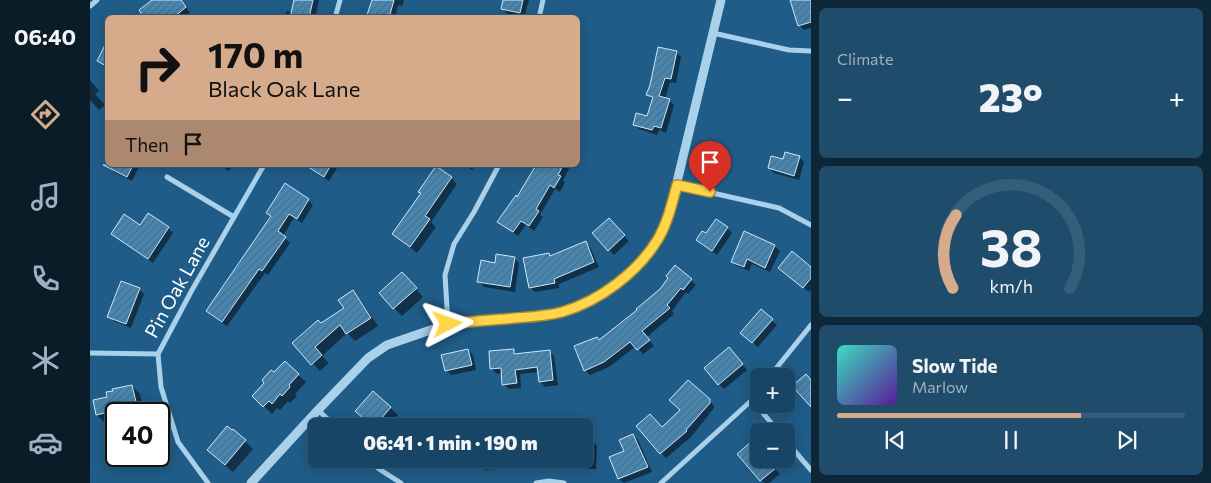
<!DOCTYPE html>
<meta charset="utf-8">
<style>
body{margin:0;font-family:Commissioner,sans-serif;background:#204c6b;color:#f1f3f6;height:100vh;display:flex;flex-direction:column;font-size:19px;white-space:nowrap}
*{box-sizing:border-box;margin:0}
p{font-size:16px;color:#9eb1bf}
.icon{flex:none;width:28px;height:28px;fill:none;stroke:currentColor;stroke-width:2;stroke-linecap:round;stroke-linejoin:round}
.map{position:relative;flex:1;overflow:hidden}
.sheet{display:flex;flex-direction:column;gap:8px;padding:8px;background:#0d2638;width:400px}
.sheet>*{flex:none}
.guide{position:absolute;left:15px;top:15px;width:475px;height:152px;border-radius:8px;box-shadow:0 2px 12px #0003,0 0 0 1px #365d79;background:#d6ab8b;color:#111;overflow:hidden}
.tools{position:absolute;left:660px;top:368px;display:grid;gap:10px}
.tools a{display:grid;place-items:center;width:45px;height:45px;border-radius:8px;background:#174565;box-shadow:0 2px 12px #0003,0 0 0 1px #365d79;font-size:25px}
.speed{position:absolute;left:15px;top:402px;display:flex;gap:10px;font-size:25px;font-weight:700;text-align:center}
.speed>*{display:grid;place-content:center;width:65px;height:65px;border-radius:50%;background:#174565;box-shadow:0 2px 12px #0003,0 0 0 1px #365d79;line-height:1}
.speed .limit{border:2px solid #111;border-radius:8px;background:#fff;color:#111}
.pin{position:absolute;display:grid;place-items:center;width:42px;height:42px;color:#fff;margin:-51px -21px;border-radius:50% 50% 50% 0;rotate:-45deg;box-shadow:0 0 5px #0007}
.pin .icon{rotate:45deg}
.me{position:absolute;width:55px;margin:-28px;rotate:86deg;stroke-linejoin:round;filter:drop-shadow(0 0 4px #0008)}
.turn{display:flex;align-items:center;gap:18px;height:105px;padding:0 20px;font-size:22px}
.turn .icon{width:65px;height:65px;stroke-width:2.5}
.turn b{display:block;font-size:35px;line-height:42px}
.then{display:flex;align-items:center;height:48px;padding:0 20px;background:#0003;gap:10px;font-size:19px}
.big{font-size:38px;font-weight:800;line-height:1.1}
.sheet .widget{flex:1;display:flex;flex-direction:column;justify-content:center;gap:8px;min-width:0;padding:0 18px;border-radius:8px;background:#204c6b}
.sheet .dial{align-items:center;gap:0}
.dial svg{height:130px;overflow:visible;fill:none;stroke:#365d79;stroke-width:7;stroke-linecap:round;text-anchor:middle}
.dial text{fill:#f1f3f6;stroke:none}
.song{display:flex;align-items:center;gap:15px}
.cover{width:60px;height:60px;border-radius:8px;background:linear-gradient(135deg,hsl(170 70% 55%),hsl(270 70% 35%))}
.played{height:5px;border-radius:2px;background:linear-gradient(90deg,#d6ab8b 70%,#365d79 70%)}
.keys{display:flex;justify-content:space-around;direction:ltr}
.heat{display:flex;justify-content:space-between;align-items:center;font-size:28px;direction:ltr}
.trip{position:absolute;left:218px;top:418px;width:285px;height:50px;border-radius:8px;background:#174565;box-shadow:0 2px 12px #0003,0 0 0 1px #365d79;font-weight:800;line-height:50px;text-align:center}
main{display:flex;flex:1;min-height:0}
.tab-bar{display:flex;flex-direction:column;width:90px;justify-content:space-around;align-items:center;background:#091c28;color:#9eb1bf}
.tab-bar .icon{width:35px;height:35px}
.tab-bar .current{color:#d6ab8b}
.tab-bar b{font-size:22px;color:#f1f3f6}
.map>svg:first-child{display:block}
.shadow{fill:#0007}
.building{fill:url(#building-hatch);stroke:#cee7f8}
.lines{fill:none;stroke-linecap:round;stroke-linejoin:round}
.minor{stroke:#a9d1ea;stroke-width:5}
.tertiary{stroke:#a9d1ea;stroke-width:9}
.route-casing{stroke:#a68a30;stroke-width:12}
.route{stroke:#ffd54a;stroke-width:9}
.labels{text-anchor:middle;stroke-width:4.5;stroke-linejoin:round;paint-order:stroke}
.street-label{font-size:19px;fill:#fff;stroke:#1f5c87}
</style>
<main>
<nav class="tab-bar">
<b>06:40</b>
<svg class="icon current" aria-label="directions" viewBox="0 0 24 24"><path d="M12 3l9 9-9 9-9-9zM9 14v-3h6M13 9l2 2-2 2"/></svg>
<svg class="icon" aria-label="music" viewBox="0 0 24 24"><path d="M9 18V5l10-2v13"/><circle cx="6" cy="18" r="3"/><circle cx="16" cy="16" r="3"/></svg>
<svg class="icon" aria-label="phone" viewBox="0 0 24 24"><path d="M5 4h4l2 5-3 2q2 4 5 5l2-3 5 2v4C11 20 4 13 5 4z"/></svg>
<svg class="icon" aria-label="climate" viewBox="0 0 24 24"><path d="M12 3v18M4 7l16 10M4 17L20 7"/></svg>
<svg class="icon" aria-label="car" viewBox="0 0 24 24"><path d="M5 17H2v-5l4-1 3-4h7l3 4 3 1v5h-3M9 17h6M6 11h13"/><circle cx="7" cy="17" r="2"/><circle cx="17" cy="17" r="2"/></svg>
</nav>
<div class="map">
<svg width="721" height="483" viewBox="0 0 721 483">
<defs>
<pattern id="building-hatch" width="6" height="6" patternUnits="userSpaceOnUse" patternTransform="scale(1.25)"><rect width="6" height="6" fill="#4886b0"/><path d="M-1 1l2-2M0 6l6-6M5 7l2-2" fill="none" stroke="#4a6f88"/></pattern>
</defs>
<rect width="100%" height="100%" fill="#1f5c87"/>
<g class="shadow">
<path d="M64 0H90L100 13 94 18H56Z"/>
<path d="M205 0H229L225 18H194L197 11 202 13Z"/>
<path d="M283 0H314L312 6 308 5 305 18H282L279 15Z"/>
<path d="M414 0H439L434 18 417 14 412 8Z"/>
<path d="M701 0H721V28L714 30 709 25Z"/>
<path d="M586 52 591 57 586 83 580 82 575 99 579 100 584 105 576 133 569 130 567 135 549 129 544 124 558 118 563 100 558 94 562 85Z"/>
<path d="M0 80 9 91 5 94 15 105 9 110 0 100Z"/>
<path d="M488 141 491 145 488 152Z"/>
<path d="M709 157 714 162 709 180 684 173 679 168 694 161Z"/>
<path d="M20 165H50L42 181 24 172 19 167Z"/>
<path d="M130 165H143L139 171Z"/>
<path d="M220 165H249L239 181 224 171 219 166Z"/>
<path d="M375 165H385L382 170Z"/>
<path d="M446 165H481L473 180 475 182 470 192 465 189 450 215 453 217 444 231 436 225 428 236 409 222 428 198Z"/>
<path d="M361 178 367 184 341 222 346 227 327 253 304 234Z"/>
<path d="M218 200 223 205 212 223 204 218 193 236 200 243 178 275 175 273 137 326 122 316 117 311 182 217Z"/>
<path d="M518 219 539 241 524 255 503 234Z"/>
<path d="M78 228 83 233 63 263 23 234Z"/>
<path d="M637 228 642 233 627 255 608 240Z"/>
<path d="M495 242 500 247 509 267 469 284V288L445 292 440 287 459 254 461 256Z"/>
<path d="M684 246 690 251 680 272 662 264 659 271 647 266 642 261Z"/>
<path d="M424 258 429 263 425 292 394 287 389 281Z"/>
<path d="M721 269V289L719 292 695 273Z"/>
<path d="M601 280 606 285 598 294 596 292 582 311 584 314 557 337 564 346 553 354 546 346 519 367 500 375 495 370 510 341Z"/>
<path d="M320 282 333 297 312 316 304 308Z"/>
<path d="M49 289 54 294 41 328 24 321 19 316Z"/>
<path d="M262 292 270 300 288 326 265 341 257 333 232 356 239 363 230 371 204 343 255 308Z"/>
<path d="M671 311 687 325 668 347 657 338Z"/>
<path d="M378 350 383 355 386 370 361 375 356 370Z"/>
<path d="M423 350 427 355 459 351 464 356 468 385 455 387 450 381 449 372 430 374 431 388 419 389 414 384 413 373 407 374 401 368Z"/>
<path d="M644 354 657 370 634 389 629 384Z"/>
<path d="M184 374 208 375 216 382 205 394 207 396 200 403 198 401 190 410 187 408 182 414 164 396Z"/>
<path d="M42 386 50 394 54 414H26V420L15 423 7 415 4 401 19 398Z"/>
<path d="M283 392 308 415 299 426H282L266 411Z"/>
<path d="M619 400 624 406V408L601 437 576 458 571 453 572 428Z"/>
<path d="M143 430 163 449 143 472 126 458Z"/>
<path d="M543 435 548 440 562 472 534 483 529 479 520 458 535 451Z"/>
<path d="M494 441H502L507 446 506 469H478L473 464 394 470 389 465 388 459H494Z"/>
<path d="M649 454 669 459H677L690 474 679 483H674Z"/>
</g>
<g class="building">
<path d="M62 0H91L96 7 83 18H54L49 10Z"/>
<path d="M204 0H223L219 18H200Z"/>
<path d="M282 0H304L299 18H286L277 15Z"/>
<path d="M413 0H433L430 13 411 9Z"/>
<path d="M700 0H721V22L708 26Z"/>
<path d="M18 39V67L7 61Z"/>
<path d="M568 47 587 51 581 79 575 78 569 96 580 99 571 128 564 126 562 130 543 125 546 113 557 116 563 97 556 95 560 85Z"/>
<path d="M695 152 710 156 704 176 678 168 681 156 693 159Z"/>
<path d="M13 165H43L37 177Z"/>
<path d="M215 165H241L234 177Z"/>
<path d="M446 165H473L468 175 471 176 464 188 460 185 446 209 449 211 439 226 431 221 423 232 407 222 426 195 427 197Z"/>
<path d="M346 166 362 177 335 216 340 219 320 247 302 234 331 193 328 192Z"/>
<path d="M195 183 219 199 207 219 199 214 188 231 196 237 172 271 169 269 132 322 116 311 181 216 176 213Z"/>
<path d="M58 213 79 227 58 259 21 234 34 214 50 225Z"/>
<path d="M519 218 535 235 518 251 502 233Z"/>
<path d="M626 219 638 227 622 251 606 240 612 231 616 233Z"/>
<path d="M654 231 685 245 675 268 657 259 654 267 641 262Z"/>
<path d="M496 241 504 262 464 279 465 283 439 288 433 258 459 253 460 256Z"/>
<path d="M702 251 721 267V278L713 288 688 268Z"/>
<path d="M406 254 425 257 420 287 387 282 391 260 405 263Z"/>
<path d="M585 265 602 279 593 290 591 288 577 305 580 308 552 331 560 340 547 350 540 342 514 362 494 371 484 346 507 337 509 340 547 310 546 309 570 289 578 278 576 276Z"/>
<path d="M312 272 327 288 303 309 289 293Z"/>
<path d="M31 281 50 288 36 324 17 317Z"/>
<path d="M263 290 281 318 256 334 250 325 225 347 232 355 221 365 202 343 228 320 231 323 254 308 248 300Z"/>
<path d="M671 309 683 319 662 343 650 333Z"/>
<path d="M639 347 653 364 628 385 614 368Z"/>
<path d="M378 349 382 365 355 371 351 355Z"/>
<path d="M424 349V354L460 350 463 380 449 382 447 367 425 370 427 383 412 385 411 368 400 369 399 351Z"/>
<path d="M195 361 209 374 199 385 200 387 192 396 190 394 182 404 179 401 173 407 162 396 174 383 172 380 181 370 184 372Z"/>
<path d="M716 374 721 380V407L702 386Z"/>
<path d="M598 380 620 399V403L596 430 597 431 570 454 546 426 560 414 572 427 590 410 579 400Z"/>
<path d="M42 385 47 406 6 415 3 400 17 397 16 392 23 391 22 389Z"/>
<path d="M283 391 301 407 285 426H282L265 411Z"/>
<path d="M137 426 142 430 143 429 156 440 135 465 117 450Z"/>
<path d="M543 434 558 467 528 479 519 457 534 451 529 440Z"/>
<path d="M662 441 669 448V459H678L686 468 670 481 647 454Z"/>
</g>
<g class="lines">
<g class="minor">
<path d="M0 6 7 0"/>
<path d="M245 18 250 0"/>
<path d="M449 18 453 0"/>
<path d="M623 33 699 50 721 51"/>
<path d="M77 177 144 217"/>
<path d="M587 185 689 208 721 225"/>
<path d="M358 324 355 275 364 244 384 212 409 165"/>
<path d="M0 353 68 354"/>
<path d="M680 376 721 325"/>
<path d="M662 400 688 431"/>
<path d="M228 410 245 426"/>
<path d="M696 441 721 470"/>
<path d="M279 459 289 469 311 483"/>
<path d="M118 483 88 442 71 387 68 354 102 290 174 165"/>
<path d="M446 483 459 481 474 483"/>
<path d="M571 483 662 400 669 391"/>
</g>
<path class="tertiary" d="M161 483 228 410 278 358 297 345 358 324 436 318 472 312 498 302 522 287 550 263 568 239 579 215 631 0"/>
</g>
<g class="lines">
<g class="route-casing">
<path id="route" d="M358 324C377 322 396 320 415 319 434 317 453 317 472 312 510 301 548 272 568 239 578 222 582 203 587 185L620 192"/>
</g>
<use href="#route" class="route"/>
</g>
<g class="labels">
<g class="street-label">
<text transform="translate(87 287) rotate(-61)" y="7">Pin Oak Lane</text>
</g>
</g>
</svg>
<div class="tools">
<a>+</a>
<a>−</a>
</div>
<div class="speed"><div class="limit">40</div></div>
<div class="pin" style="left:620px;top:192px;background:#d93025"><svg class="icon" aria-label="arrive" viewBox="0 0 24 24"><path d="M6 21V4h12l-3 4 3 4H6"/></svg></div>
<svg class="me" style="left:358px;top:324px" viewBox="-20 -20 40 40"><path d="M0-17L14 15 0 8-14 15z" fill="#ffd54a" stroke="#fff" stroke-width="4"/></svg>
<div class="trip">06:41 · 1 min · 190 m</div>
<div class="guide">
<div class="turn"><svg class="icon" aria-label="right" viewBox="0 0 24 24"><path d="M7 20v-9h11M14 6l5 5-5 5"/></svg><div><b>170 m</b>Black Oak Lane</div></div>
<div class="then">Then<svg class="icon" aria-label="arrive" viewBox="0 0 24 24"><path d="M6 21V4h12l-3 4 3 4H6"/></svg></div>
</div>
</div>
<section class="sheet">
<div class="widget"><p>Climate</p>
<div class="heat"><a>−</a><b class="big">23°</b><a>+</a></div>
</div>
<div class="widget dial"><svg viewBox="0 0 100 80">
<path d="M14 69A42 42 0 1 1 86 69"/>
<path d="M14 69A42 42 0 0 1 16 24" stroke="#d6ab8b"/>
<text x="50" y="56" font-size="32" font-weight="700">38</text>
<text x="50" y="72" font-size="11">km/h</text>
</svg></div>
<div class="widget">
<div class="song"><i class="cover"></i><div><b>Slow Tide</b><p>Marlow</p></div></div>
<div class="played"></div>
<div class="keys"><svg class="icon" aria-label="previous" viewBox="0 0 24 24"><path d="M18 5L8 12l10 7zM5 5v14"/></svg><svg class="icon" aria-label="pause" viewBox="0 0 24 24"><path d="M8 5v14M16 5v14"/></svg><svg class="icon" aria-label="next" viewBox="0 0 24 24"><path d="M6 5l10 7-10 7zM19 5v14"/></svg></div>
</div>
</section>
</main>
